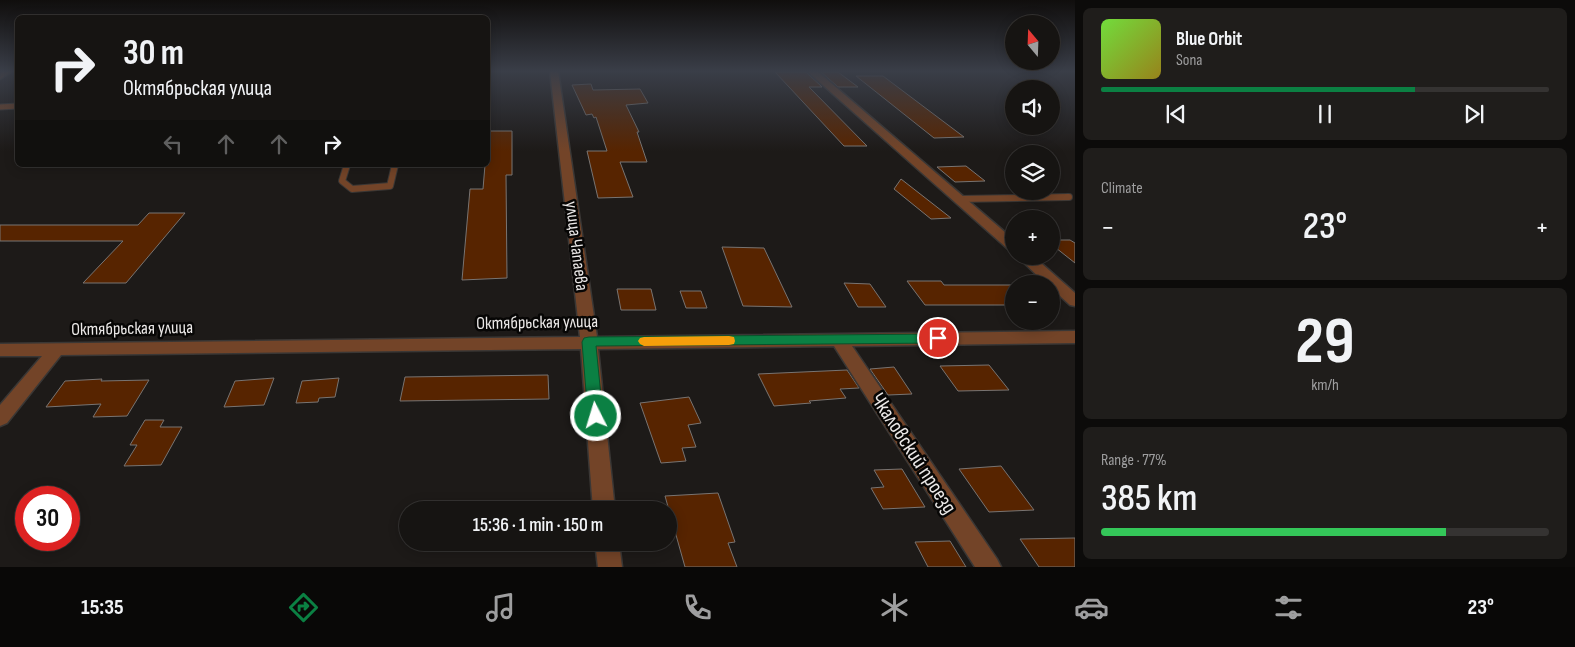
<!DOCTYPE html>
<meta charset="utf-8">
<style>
body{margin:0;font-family:"Sofia Sans Condensed",sans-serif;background:#1f1d1b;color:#f1f3f6;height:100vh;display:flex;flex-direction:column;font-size:19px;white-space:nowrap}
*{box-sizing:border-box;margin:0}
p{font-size:16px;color:#9e9e9f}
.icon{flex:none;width:28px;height:28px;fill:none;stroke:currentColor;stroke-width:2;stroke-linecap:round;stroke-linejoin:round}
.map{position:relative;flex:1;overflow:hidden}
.panel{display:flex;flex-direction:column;gap:8px;padding:8px;background:#0c0b0a;width:500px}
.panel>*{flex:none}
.banner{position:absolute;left:15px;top:15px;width:475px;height:152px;border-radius:8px;box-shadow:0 2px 12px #0003,0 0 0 1px #353332;background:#161412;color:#f1f3f6;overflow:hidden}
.needle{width:32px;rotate:341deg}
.controls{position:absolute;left:1005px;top:15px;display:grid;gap:10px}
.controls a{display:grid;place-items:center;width:55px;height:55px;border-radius:50%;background:#161412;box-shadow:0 2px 12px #0003,0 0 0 1px #353332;font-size:25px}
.speed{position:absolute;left:15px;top:486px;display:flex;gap:10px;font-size:25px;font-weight:700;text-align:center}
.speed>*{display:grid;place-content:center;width:65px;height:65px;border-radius:50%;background:#161412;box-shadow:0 2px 12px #0003,0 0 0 1px #353332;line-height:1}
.speed .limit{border:8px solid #d22;background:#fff;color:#111}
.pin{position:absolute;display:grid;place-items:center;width:42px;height:42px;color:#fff;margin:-21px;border:2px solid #fff;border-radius:50%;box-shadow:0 1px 5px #0007}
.me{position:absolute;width:55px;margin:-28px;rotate:355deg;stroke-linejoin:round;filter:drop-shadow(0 0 4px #0008)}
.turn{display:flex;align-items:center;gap:18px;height:105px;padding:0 25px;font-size:22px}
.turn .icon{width:65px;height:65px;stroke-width:2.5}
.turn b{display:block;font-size:35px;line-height:42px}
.lanes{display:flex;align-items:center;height:48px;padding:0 25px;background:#0003;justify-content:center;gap:25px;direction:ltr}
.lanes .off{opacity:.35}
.big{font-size:38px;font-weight:600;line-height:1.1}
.panel .tile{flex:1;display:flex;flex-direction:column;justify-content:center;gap:8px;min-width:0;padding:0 18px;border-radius:8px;background:#1f1d1b}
.panel .dial{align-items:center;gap:0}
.dial b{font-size:65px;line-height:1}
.song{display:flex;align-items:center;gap:15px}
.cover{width:60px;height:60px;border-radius:8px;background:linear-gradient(135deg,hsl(100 70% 55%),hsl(50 70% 35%))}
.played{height:5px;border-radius:2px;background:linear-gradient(90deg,#0b8043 70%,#353332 70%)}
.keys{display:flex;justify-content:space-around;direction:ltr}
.heat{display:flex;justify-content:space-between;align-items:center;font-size:28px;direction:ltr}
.charge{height:8px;border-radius:4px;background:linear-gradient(90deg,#34c759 77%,#353332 0)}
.trip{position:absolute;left:399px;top:501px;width:278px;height:50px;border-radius:25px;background:#161412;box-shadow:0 2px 12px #0003,0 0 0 1px #353332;font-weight:600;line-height:50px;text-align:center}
.tabs{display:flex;height:80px;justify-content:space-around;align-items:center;background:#090807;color:#9e9e9f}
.tabs .icon{width:35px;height:35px}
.tabs .active{color:#0b8043}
.tabs b{font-size:22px;color:#f1f3f6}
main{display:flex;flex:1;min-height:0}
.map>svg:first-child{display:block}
.building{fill:#572400;stroke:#787472}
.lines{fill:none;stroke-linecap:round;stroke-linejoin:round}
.service-far1-casing{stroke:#3a3735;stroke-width:7}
.service-casing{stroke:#3a3735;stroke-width:8}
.minor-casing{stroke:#3a3735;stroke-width:3}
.service-far1{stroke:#734428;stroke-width:5}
.service{stroke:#734428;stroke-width:6}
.minor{fill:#734428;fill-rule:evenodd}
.route{fill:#0b8043;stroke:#07532c}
.slow{fill:#f59e0b}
.labels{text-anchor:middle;stroke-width:5;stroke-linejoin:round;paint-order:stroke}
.street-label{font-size:18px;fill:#ebe8e7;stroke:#070605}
.near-street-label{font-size:21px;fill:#ebe8e7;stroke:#070605}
</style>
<main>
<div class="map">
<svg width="1075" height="567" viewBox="0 0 1075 567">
<rect width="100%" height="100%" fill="#1d1a18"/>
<g class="building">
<path d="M775 72H806L822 87H809L867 146H844Z"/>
<path d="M821 72H838L858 87H838Z"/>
<path d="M856 76H883L964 137 934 138Z"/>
<path d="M591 84 593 90 640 89 648 103 626 105 639 132H637L647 162H620L633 197 598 198 587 151H607L596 117 594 118 592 114 586 115 572 85Z"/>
<path d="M488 131H512V175H506L507 278 462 280 470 189H483L485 165H488Z"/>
<path d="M966 166 985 181 955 182 937 167Z"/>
<path d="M901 179 951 218 931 219 894 189Z"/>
<path d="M149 213H185L126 283H83L123 241H0V225H138Z"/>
<path d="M1051 240H1070L1075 243V263L1051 244Z"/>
<path d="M722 247 764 248 792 307 743 306Z"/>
<path d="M907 281H941L944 285H1014V305H925Z"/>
<path d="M844 283 870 284 886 307H858Z"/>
<path d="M617 289H651L656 310H621Z"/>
<path d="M680 291H701L707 308H686Z"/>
<path d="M989 365 1009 390 958 391 940 366Z"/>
<path d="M894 367 912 394 888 395 870 369Z"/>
<path d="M847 370 859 388 840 389 846 398 809 401 811 403 774 406 758 374Z"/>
<path d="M548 375 549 399 400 401 405 377Z"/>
<path d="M274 378 264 405 224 407 235 381Z"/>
<path d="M339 378 335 397 319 398 318 402 296 403 302 381Z"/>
<path d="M102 379 101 381 149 380 127 416 93 417 101 404 46 407 65 381Z"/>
<path d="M689 397 701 423 688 425 696 447 682 448 686 461 661 463 640 403Z"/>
<path d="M145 420H164L160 427H182L161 465 124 466 137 445H130Z"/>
<path d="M1001 466 1034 510 989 512 959 469Z"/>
<path d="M902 469 925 507 883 509 871 488 884 487 874 470Z"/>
<path d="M718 493 735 542 728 543 737 567H685L665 496Z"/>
<path d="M1075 538V567H1039L1020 539Z"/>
<path d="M950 541 966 567H928L915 542Z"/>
</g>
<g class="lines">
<g class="service-far1-casing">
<path id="service-far1" d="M0 107 18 106"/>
</g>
<g class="service-casing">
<g id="service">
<path d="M347 165 342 181 352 189 390 186 395 165"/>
<path d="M958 199 1069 197"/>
</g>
</g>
<g class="minor-casing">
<g id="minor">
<path d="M1 71H12L0 79Z"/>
<path d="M550 71H558L597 337 1075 331V343L852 346 997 559 1001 567H975L834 346 598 349 615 510H593L581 349 61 355 7 423 0 426V405L42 356H0V344L580 337Z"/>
<path d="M807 71H817L1014 240V251L1009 250Z"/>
<path d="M1017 256H1033L1075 293V306L1070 305 1051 288V284H1046Z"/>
<path d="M595 542H619L622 567H598Z"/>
</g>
</g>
<use href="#service-far1" class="service-far1"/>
<use href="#service" class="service"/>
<use href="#minor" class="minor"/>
</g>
<linearGradient id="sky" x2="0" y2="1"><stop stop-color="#100e0d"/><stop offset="0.47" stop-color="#3a3e48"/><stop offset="1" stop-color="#3a3e48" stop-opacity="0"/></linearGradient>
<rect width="1075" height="151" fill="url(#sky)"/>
<path class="route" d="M938 334 942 335 944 338 942 342 938 343 596 346 603 416 601 421 596 422 591 421 588 416 582 342 584 338 589 337Z"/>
<path class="slow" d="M729 336 734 337 735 341 734 344 729 345 644 346 640 344 638 341 640 338 644 337Z"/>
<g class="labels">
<g class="street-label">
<text transform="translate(577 246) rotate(83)" y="6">улица Чапаева</text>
<text transform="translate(537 322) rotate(-1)" y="6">Октябрьская улица</text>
<text transform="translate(132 328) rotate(-1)" y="6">Октябрьская улица</text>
</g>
<g class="near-street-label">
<text transform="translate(914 453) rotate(57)" y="7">Чкаловский проезд</text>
</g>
</g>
</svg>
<div class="controls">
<a><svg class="needle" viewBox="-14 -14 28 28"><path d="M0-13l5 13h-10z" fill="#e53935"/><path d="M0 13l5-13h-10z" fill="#9e9e9f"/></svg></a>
<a><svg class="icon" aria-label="sound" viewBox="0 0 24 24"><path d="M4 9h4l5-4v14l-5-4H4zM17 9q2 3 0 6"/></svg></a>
<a><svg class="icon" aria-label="layers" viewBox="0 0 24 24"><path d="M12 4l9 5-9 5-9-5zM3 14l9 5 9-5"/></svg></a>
<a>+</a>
<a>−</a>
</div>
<div class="speed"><div class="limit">30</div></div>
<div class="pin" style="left:938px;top:338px;background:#d93025"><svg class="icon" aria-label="arrive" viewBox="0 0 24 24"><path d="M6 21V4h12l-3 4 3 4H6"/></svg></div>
<svg class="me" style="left:596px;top:416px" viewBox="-20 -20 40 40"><circle r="17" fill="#0b8043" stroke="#fff" stroke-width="3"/><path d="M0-11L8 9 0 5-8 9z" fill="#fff"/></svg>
<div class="trip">15:36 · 1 min · 150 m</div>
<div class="banner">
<div class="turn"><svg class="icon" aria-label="right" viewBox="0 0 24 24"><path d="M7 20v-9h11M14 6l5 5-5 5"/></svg><div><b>30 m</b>Октябрьская улица</div></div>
<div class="lanes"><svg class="icon off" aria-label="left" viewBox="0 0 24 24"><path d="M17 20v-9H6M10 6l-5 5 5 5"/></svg><svg class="icon off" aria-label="ahead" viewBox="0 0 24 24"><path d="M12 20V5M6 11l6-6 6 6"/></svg><svg class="icon off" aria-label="ahead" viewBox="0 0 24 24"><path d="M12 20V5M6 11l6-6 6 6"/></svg><svg class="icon" aria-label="right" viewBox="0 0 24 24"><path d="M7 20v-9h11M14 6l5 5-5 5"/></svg></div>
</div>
</div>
<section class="panel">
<div class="tile">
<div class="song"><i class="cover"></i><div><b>Blue Orbit</b><p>Sona</p></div></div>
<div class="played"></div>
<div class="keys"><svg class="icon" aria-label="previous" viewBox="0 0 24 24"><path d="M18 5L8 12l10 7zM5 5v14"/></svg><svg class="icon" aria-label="pause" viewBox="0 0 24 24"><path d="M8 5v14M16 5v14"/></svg><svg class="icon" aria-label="next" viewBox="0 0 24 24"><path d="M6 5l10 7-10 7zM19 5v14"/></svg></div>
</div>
<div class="tile"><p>Climate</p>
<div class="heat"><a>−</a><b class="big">23°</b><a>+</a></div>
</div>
<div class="tile dial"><b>29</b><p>km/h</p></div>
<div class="tile"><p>Range · 77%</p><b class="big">385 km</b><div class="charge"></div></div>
</section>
</main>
<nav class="tabs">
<b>15:35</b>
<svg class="icon active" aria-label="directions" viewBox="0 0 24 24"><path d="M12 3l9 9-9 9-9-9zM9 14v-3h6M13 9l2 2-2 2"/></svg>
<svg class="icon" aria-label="music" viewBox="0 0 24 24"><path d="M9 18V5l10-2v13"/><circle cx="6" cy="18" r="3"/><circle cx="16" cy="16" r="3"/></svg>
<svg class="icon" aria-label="phone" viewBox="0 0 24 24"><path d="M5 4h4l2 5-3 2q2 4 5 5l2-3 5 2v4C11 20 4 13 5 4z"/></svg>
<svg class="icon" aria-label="climate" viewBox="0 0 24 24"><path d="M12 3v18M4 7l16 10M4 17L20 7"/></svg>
<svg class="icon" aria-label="car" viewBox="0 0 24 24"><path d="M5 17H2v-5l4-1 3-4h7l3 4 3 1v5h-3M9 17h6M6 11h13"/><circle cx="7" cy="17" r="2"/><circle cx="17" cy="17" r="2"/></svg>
<svg class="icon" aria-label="filters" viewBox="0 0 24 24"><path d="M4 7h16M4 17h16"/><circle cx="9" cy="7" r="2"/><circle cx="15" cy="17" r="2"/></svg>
<b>23°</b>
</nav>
